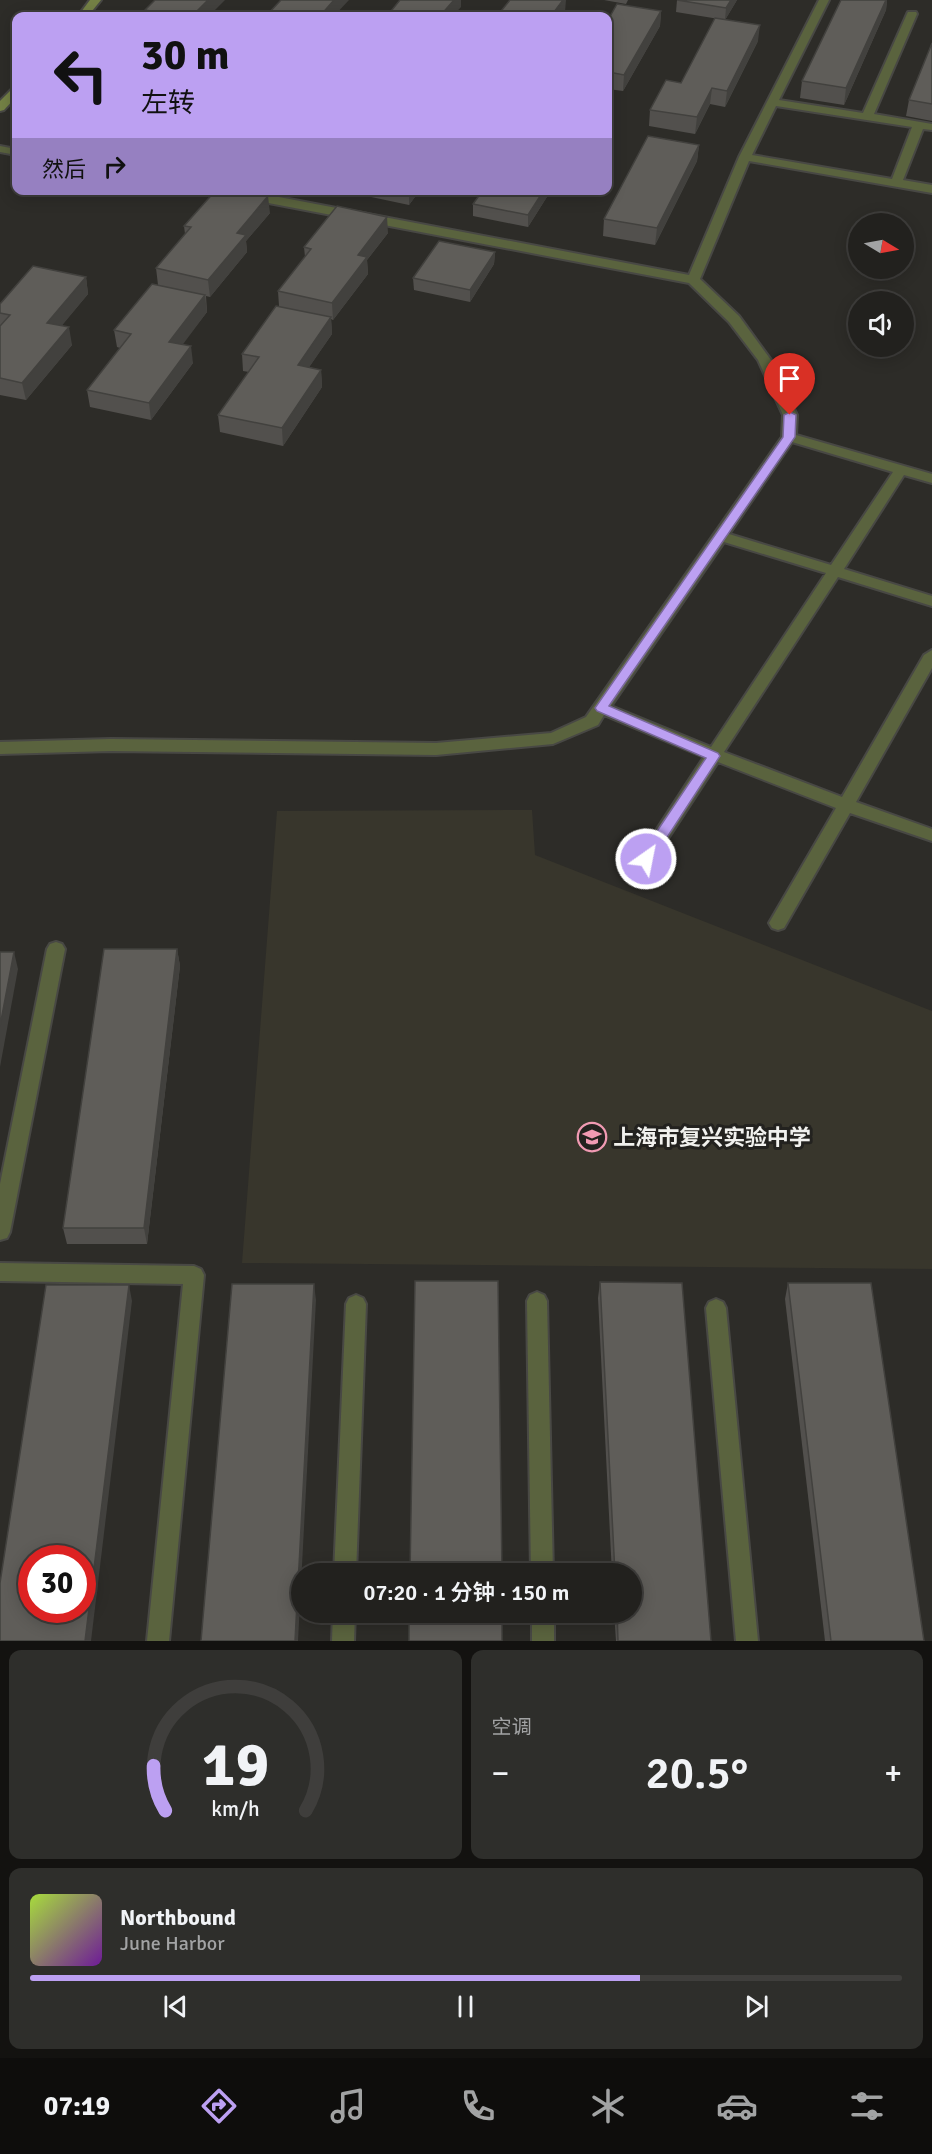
<!DOCTYPE html>
<html lang="zh">
<meta charset="utf-8">
<style>
body{margin:0;font-family:Signika,"Noto Sans SC",sans-serif;background:#2e2e2b;color:#f1f3f6;height:100vh;display:flex;flex-direction:column;font-size:22px;white-space:nowrap}
*{box-sizing:border-box;margin:0}
p{font-size:20px;color:#a2a3a4}
.icon{flex:none;width:33px;height:33px;fill:none;stroke:currentColor;stroke-width:2;stroke-linecap:round;stroke-linejoin:round}
.map{position:relative;height:1641px;overflow:hidden}
.panel{display:flex;flex-direction:column;gap:9px;padding:9px;background:#131210;flex:1}
.panel>*{flex:none}
.hud{position:absolute;left:12px;top:12px;width:600px;height:183px;border-radius:12px;box-shadow:0 3px 15px #0003,0 0 0 2px #3f3e3c;background:#bca0f2;color:#111;overflow:hidden}
.needle{width:39px;rotate:100deg}
.buttons{position:absolute;left:848px;top:213px;display:grid;gap:12px}
.buttons a{display:grid;place-items:center;width:66px;height:66px;border-radius:50%;background:#22211e;box-shadow:0 3px 15px #0003,0 0 0 2px #3f3e3c;font-size:30px}
.speed{position:absolute;left:18px;top:1545px;display:flex;gap:12px;font-size:30px;font-weight:700;text-align:center}
.speed>*{display:grid;place-content:center;width:78px;height:78px;border-radius:50%;background:#22211e;box-shadow:0 3px 15px #0003,0 0 0 2px #3f3e3c;line-height:1}
.speed .limit{border:9px solid #d22;background:#fff;color:#111}
.pin{position:absolute;display:grid;place-items:center;width:51px;height:51px;color:#fff;margin:-62px -26px;border-radius:50% 50% 50% 0;rotate:-45deg;box-shadow:0 0 6px #0007}
.pin .icon{rotate:45deg}
.me{position:absolute;width:66px;margin:-33px;rotate:33deg;stroke-linejoin:round;filter:drop-shadow(0 0 4px #0008)}
.turn{display:flex;align-items:center;gap:21px;height:126px;padding:0 30px;font-size:27px}
.turn .icon{width:78px;height:78px;stroke-width:2.5}
.turn b{display:block;font-size:42px;line-height:51px}
.then{display:flex;align-items:center;height:57px;padding:0 30px;background:#0003;gap:12px;font-size:22px}
.big{font-size:45px;font-weight:600;line-height:1.1}
.panel .tile{flex:1;display:flex;flex-direction:column;justify-content:center;gap:9px;min-width:0;padding:0 21px;border-radius:12px;background:#2e2e2b}
.panel .dial{align-items:center;gap:0}
.dial svg{height:156px;overflow:visible;fill:none;stroke:#3f3e3c;stroke-width:7;stroke-linecap:round;text-anchor:middle}
.dial text{fill:#f1f3f6;stroke:none}
.song{display:flex;align-items:center;gap:18px}
.cover{width:72px;height:72px;border-radius:9px;background:linear-gradient(135deg,hsl(80 70% 55%),hsl(280 70% 35%))}
.played{height:6px;border-radius:3px;background:linear-gradient(90deg,#bca0f2 70%,#3f3e3c 70%)}
.keys{display:flex;justify-content:space-around;direction:ltr}
.heat{display:flex;justify-content:space-between;align-items:center;font-size:33px;direction:ltr}
.panel .tiles{flex:1;display:grid;gap:9px;grid-template-columns:1fr 1fr}
.tile:last-child{grid-column:span 2}
.trip{position:absolute;left:291px;top:1563px;width:351px;height:60px;border-radius:30px;background:#22211e;box-shadow:0 3px 15px #0003,0 0 0 2px #3f3e3c;font-weight:600;line-height:60px;text-align:center}
.menu{display:flex;height:96px;justify-content:space-around;align-items:center;background:#0e0d0c;color:#a2a3a4}
.menu .icon{width:42px;height:42px}
.menu .current{color:#bca0f2}
.menu b{font-size:27px;color:#f1f3f6}
.map>svg:first-child{display:block}
.built{fill:#38362c}
.lines{fill:none;stroke-linecap:round;stroke-linejoin:round}
.minor-casing{stroke:#484844;stroke-width:4}
.secondary-casing{stroke:#484844;stroke-width:4}
.minor{fill:#5a633e;fill-rule:evenodd}
.secondary{fill:#748145;fill-rule:evenodd}
.wall{fill:#52504d}
.shaded-wall{fill:#42413e}
.building{fill:#5f5d59;stroke:#42413e;stroke-width:1.5;fill-rule:evenodd}
.route{fill:#bca0f2;stroke:#7a689d;stroke-width:1.5}
.labels{text-anchor:middle;stroke-width:6;stroke-linejoin:round;paint-order:stroke}
.poi-label{font-size:22px;font-weight:bold;fill:#f1f1ee;stroke:#23221f;text-anchor:start}
</style>
<div class="map">
<svg width="932" height="1641" viewBox="0 0 932 1641">
<rect width="100%" height="100%" fill="#2d2c28"/>
<path class="built" d="M532 810 535 855 932 1011V1269L242 1263 277 811Z"/>
<g class="lines">
<g class="minor-casing">
<g id="minor">
<path d="M819 0H829L779 100 863 113 907 14 908 12H916L917 14 874 114 932 124V130L923 129 903 180 932 185V193L749 161 700 279 739 316 771 360 797 415 796 435 932 474V483L904 475 844 569 932 596V606L838 577 724 752 842 797 924 655 932 650V668L856 802 932 829V841L850 813 784 928 778 930 772 928 769 923 836 808 718 762 652 863 646 865 640 863 638 859 640 855 704 757 604 715 598 725 553 744 436 755 111 751 0 754V742L111 739 436 743 551 733 586 717 782 437 783 415 758 360 729 322 689 283 221 194 215 190H242L689 275 739 157ZM776 106 912 127 892 179 752 155ZM792 442 893 472 831 565 729 534ZM724 542 826 573 711 747 611 706Z"/>
<path d="M0 146 16 149V155L0 152Z"/>
<path d="M56 942 62 944 65 949 10 1232 7 1238 0 1240V1184L47 949 50 944Z"/>
<path d="M0 1263 194 1266 201 1269 204 1275 169 1641H147L183 1284 0 1281Z"/>
<path d="M537 1292 544 1295 547 1301 553 1574H531L527 1301 530 1295Z"/>
<path d="M356 1295 363 1298 366 1304 356 1574H334L346 1304 349 1298Z"/>
<path d="M716 1299 723 1302 726 1308 758 1641H736L706 1308 709 1302Z"/>
<path d="M333 1612H355L354 1641H332Z"/>
<rect x="532" y="1612" width="22" height="29"/>
</g>
</g>
<g class="secondary-casing">
<g id="secondary">
<path d="M90 0H101L88 16H78Z"/>
<path d="M16 88V97L4 110 0 111V101L12 89Z"/>
</g>
</g>
<use href="#minor" class="minor"/>
<use href="#secondary" class="secondary"/>
</g>
<g class="wall">
<path d="M604 0H628L626 4Z"/>
<path d="M677 0H737L725 20 676 12Z"/>
<path d="M841 0H887L886 10 844 105 800 98 802 81Z"/>
<path d="M145 10 209 16H145Z"/>
<path d="M661 11 660 26 623 91 608 89V90V20Z"/>
<path d="M758 41 725 107 710 104 695 134 649 126 650 110 681 83Z"/>
<path d="M932 43V121L906 116 909 100Z"/>
<path d="M699 145 697 161 655 245 603 236 604 219Z"/>
<path d="M357 190H420L409 205 357 194Z"/>
<path d="M550 192 528 227 473 216V204Z"/>
<path d="M270 213 246 241 247 252 210 297 206 296 207 312 182 344 193 363 151 420 90 407 87 390 120 348 117 347 114 330 158 285 156 268 185 234 184 226Z"/>
<path d="M388 233 367 260 368 274 333 320 331 319 332 334 309 367 321 370 322 387 283 446 220 432 218 415 249 372 243 371 242 354 279 306 278 291 305 257 304 247Z"/>
<path d="M495 252 494 264 470 302 414 290 413 278Z"/>
<path d="M86 277 88 294 61 326 72 345 26 400 0 395V304Z"/>
<path d="M177 949 180 966 147 1244H67L63 1228Z"/>
<path d="M600 1282 711 1641H616L614 1612H632V1574H612L598 1298Z"/>
<path d="M788 1283 924 1641H825L785 1299Z"/>
</g>
<g class="shaded-wall">
<path d="M208 0H225L209 16H192Z"/>
<path d="M334 0H349L334 16H320Z"/>
<path d="M454 0H461V7L453 16H440Z"/>
<path d="M563 0H566L565 12 562 16H551Z"/>
<path d="M731 0H737L725 20 726 8Z"/>
<path d="M886 0H887L886 10 844 105 846 88Z"/>
<path d="M661 11 660 26 623 91 624 75Z"/>
<path d="M760 25 758 41 725 107 727 91Z"/>
<path d="M712 88 710 104 695 134 697 117Z"/>
<path d="M699 145 697 161 655 245 657 228Z"/>
<path d="M411 190H420L409 205V193Z"/>
<path d="M544 190H550V192L528 227V215Z"/>
<path d="M268 196 270 213 246 241 247 252 210 297 208 280 237 233Z"/>
<path d="M387 217 388 233 367 260 368 274 333 320 332 303 358 255Z"/>
<path d="M495 252 494 264 470 302V290Z"/>
<path d="M86 277 88 294 50 340 47 323Z"/>
<path d="M205 295 207 312 172 359 169 342Z"/>
<path d="M331 317 332 334 299 382 298 365Z"/>
<path d="M69 327 72 345 26 400 22 383Z"/>
<path d="M191 346 193 363 151 420 149 403Z"/>
<path d="M321 370 322 387 283 446 282 428Z"/>
<path d="M177 949 180 966 147 1244 144 1228Z"/>
<path d="M14 952 18 969 0 1067V1026Z"/>
<path d="M314 1284 316 1300 298 1641H295Z"/>
<path d="M129 1285 132 1301 91 1641H85Z"/>
</g>
<g class="building">
<path d="M155 0H208L192 16H180L145 10Z"/>
<path d="M281 0H334L320 16H266Z"/>
<path d="M400 0H454L440 16H387Z"/>
<path d="M510 0H563L551 16H497Z"/>
<path d="M677 0H731L726 8Z"/>
<path d="M841 0H886L846 88 802 81Z"/>
<path d="M617 4 661 11 624 75 609 72 608 75V20Z"/>
<path d="M715 18 760 25 727 91 712 88 697 117 650 110 666 80 681 83Z"/>
<path d="M932 43V104L909 100Z"/>
<path d="M648 136 699 145 657 228 604 219Z"/>
<path d="M216 190H241L268 196 237 233 246 235 208 280 156 268 191 227 184 226Z"/>
<path d="M397 190H411L409 193Z"/>
<path d="M483 190H544L528 215 473 204Z"/>
<path d="M337 206 387 217 358 255 367 257 332 303 278 291 311 249 304 247Z"/>
<path d="M439 241 495 252 470 290 413 278Z"/>
<path d="M33 266 86 277 47 323 69 327 22 383 0 378V326L10 315 0 313V304Z"/>
<path d="M152 284 205 295 169 342 191 346 149 403 87 390 131 334 114 330Z"/>
<path d="M276 306 331 317 298 365 321 370 282 428 218 415 259 357 242 354Z"/>
<path d="M104 949H177L144 1228H63Z"/>
<path d="M0 952H14L0 1026Z"/>
<path d="M415 1281H498L502 1574H410Z"/>
<path d="M600 1282 682 1283 711 1641H618L617 1612H632V1574H615Z"/>
<path d="M788 1283H871L924 1641H831Z"/>
<path d="M232 1284H314L295 1641H201Z"/>
<path d="M46 1285H129L85 1641H0V1583ZM32 1558H82V1610H32Z"/>
<rect x="409" y="1612" width="93" height="29"/>
</g>
<path class="route" d="M790 412 796 415 795 437 609 706 718 753 720 756 651 862H641L639 859 641 855 706 758 597 711 595 708 783 437 784 415Z"/>
<defs>
<g id="school-ring" transform="scale(1.5)"><circle r="9.5" fill="#23221f" stroke="#f19ab3" stroke-width="1.5"/><path d="M0-5L7-2L0 1L-7-2ZM-4 1L0 2.5L4 1V4Q0 6-4 4Z" fill="#f19ab3"/></g>
</defs>
<g fill-rule="evenodd">
<use href="#school-ring" x="592" y="1137"/>
</g>
<g class="labels">
<g class="poi-label">
<text x="613" y="1145">上海市复兴实验中学</text>
</g>
</g>
</svg>
<div class="buttons">
<a><svg class="needle" viewBox="-14 -14 28 28"><path d="M0-13l5 13h-10z" fill="#e53935"/><path d="M0 13l5-13h-10z" fill="#a2a3a4"/></svg></a>
<a><svg class="icon" aria-label="sound" viewBox="0 0 24 24"><path d="M4 9h4l5-4v14l-5-4H4zM17 9q2 3 0 6"/></svg></a>
</div>
<div class="speed"><div class="limit">30</div></div>
<div class="pin" style="left:790px;top:415px;background:#d93025"><svg class="icon" aria-label="arrive" viewBox="0 0 24 24"><path d="M6 21V4h12l-3 4 3 4H6"/></svg></div>
<svg class="me" style="left:646px;top:859px" viewBox="-20 -20 40 40"><circle r="17" fill="#bca0f2" stroke="#fff" stroke-width="3"/><path d="M0-11L8 9 0 5-8 9z" fill="#fff"/></svg>
<div class="trip">07:20 · 1 分钟 · 150 m</div>
<div class="hud">
<div class="turn"><svg class="icon" aria-label="left" viewBox="0 0 24 24"><path d="M17 20v-9H6M10 6l-5 5 5 5"/></svg><div><b>30 m</b>左转</div></div>
<div class="then">然后<svg class="icon" aria-label="right" viewBox="0 0 24 24"><path d="M7 20v-9h11M14 6l5 5-5 5"/></svg></div>
</div>
</div>
<section class="panel">
<div class="tiles">
<div class="tile dial"><svg viewBox="0 0 100 80">
<path d="M14 69A42 42 0 1 1 86 69"/>
<path d="M14 69A42 42 0 0 1 8 46" stroke="#bca0f2"/>
<text x="50" y="56" font-size="32" font-weight="700">19</text>
<text x="50" y="72" font-size="11">km/h</text>
</svg></div>
<div class="tile"><p>空调</p>
<div class="heat"><a>−</a><b class="big">20.5°</b><a>+</a></div>
</div>
<div class="tile">
<div class="song"><i class="cover"></i><div><b>Northbound</b><p>June Harbor</p></div></div>
<div class="played"></div>
<div class="keys"><svg class="icon" aria-label="previous" viewBox="0 0 24 24"><path d="M18 5L8 12l10 7zM5 5v14"/></svg><svg class="icon" aria-label="pause" viewBox="0 0 24 24"><path d="M8 5v14M16 5v14"/></svg><svg class="icon" aria-label="next" viewBox="0 0 24 24"><path d="M6 5l10 7-10 7zM19 5v14"/></svg></div>
</div>
</div>
</section>
<nav class="menu">
<b>07:19</b>
<svg class="icon current" aria-label="directions" viewBox="0 0 24 24"><path d="M12 3l9 9-9 9-9-9zM9 14v-3h6M13 9l2 2-2 2"/></svg>
<svg class="icon" aria-label="music" viewBox="0 0 24 24"><path d="M9 18V5l10-2v13"/><circle cx="6" cy="18" r="3"/><circle cx="16" cy="16" r="3"/></svg>
<svg class="icon" aria-label="phone" viewBox="0 0 24 24"><path d="M5 4h4l2 5-3 2q2 4 5 5l2-3 5 2v4C11 20 4 13 5 4z"/></svg>
<svg class="icon" aria-label="climate" viewBox="0 0 24 24"><path d="M12 3v18M4 7l16 10M4 17L20 7"/></svg>
<svg class="icon" aria-label="car" viewBox="0 0 24 24"><path d="M5 17H2v-5l4-1 3-4h7l3 4 3 1v5h-3M9 17h6M6 11h13"/><circle cx="7" cy="17" r="2"/><circle cx="17" cy="17" r="2"/></svg>
<svg class="icon" aria-label="filters" viewBox="0 0 24 24"><path d="M4 7h16M4 17h16"/><circle cx="9" cy="7" r="2"/><circle cx="15" cy="17" r="2"/></svg>
</nav>
